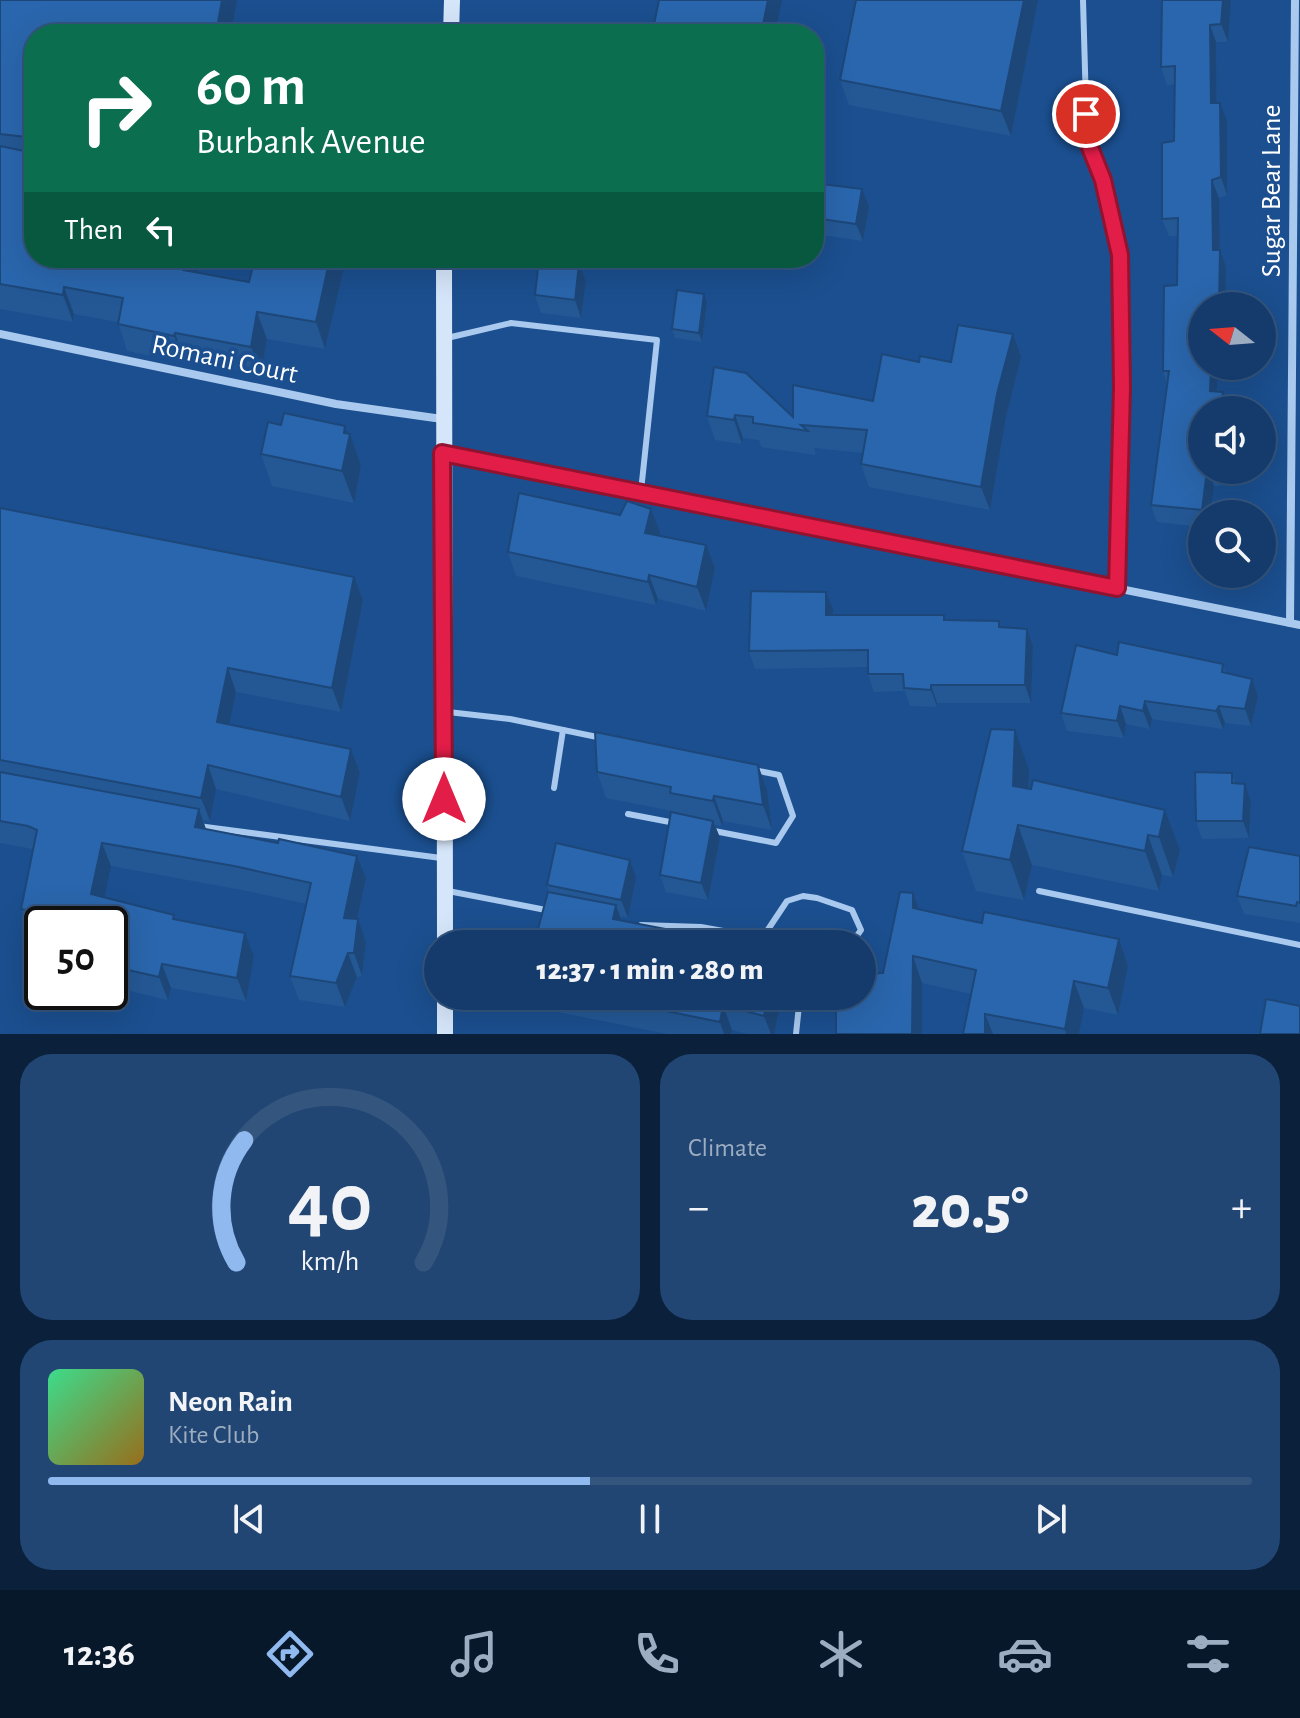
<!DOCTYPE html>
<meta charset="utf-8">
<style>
body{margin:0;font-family:"Alegreya Sans",sans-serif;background:#214673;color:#f1f3f6;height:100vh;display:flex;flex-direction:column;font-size:30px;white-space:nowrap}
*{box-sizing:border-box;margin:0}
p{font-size:26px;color:#9dadc1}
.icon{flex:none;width:44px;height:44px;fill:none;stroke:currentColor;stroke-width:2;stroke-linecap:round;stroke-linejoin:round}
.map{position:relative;height:1034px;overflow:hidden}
.details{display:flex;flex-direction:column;gap:20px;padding:20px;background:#0b203b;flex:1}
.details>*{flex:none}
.hud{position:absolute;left:24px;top:24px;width:800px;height:244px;border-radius:32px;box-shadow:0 8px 32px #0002,0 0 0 2px #33557e;background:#0b6e4f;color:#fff;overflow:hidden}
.needle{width:52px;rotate:287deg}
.buttons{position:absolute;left:1188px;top:292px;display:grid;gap:16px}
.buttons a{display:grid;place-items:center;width:88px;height:88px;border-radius:50%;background:#143b6b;box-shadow:0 8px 32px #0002,0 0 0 2px #33557e;font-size:40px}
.speed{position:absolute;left:24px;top:906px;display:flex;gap:16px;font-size:40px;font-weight:700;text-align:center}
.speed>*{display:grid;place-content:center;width:104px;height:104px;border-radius:50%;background:#143b6b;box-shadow:0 8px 32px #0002,0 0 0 2px #33557e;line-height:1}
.speed .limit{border:4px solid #111;border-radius:12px;background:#fff;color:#111}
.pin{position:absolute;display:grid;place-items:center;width:68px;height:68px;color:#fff;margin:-34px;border:4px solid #fff;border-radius:50%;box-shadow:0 2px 8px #0007}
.me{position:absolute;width:88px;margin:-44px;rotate:0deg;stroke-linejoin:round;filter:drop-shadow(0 0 6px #0008)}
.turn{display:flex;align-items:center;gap:28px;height:168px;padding:0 40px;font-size:36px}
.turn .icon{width:104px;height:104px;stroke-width:2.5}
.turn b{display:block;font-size:56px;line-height:68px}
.then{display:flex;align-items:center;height:76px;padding:0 40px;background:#0003;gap:16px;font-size:30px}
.big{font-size:60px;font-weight:800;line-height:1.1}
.details .tile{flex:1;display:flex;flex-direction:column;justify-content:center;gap:12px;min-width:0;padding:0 28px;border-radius:32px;background:#214673}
.details .dial{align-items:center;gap:0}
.dial svg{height:208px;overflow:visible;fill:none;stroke:#33557e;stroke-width:7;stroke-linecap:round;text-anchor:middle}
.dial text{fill:#f1f3f6;stroke:none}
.song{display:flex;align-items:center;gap:24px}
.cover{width:96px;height:96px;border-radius:12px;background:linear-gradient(135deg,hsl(150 70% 55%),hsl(40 70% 35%))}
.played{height:8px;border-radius:4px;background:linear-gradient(90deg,#90b9f0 45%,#33557e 45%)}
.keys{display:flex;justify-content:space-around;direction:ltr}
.heat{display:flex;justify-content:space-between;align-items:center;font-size:44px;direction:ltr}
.details .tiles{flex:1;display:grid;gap:20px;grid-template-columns:1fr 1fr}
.tile:last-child{grid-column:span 2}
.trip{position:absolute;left:424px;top:930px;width:452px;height:80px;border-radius:40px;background:#143b6b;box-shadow:0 8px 32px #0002,0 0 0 2px #33557e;font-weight:800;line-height:80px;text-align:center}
.tab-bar{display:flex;height:128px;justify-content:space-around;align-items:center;background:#08182b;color:#9dadc1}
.tab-bar .icon{width:56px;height:56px}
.tab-bar .current{color:#90b9f0}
.tab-bar b{font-size:36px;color:#f1f3f6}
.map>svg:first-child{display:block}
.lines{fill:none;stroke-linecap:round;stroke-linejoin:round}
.lane{stroke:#a9c9ee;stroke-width:6}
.street{stroke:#a9c9ee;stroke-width:8}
.secondary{stroke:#d6e6fa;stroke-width:16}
.wall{fill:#245895}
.shaded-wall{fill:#1d4779}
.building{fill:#2a66ad;stroke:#1d4779;stroke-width:2}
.route-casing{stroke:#92132f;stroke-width:20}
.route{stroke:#e11d48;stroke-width:14}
.labels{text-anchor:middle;stroke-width:8;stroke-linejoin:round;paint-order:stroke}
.street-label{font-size:28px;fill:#fff;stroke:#1b4f8f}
</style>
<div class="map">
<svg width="1300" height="1034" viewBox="0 0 1300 1034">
<rect width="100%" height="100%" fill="#1b4f8f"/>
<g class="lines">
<g class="lane">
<path d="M1083 0 1087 140 1103 180 1120 255 1122 387 1117 588"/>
<path d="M447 338 511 323 657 340 641 491"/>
<path d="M448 712 510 719 602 738"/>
<path d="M554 788 563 730"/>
<path d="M628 814 675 823"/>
<path d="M198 826 441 858"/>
<path d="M709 830 776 843 793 816 779 775 754 770"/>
<path d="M448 891 551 911"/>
<path d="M1039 891 1300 945"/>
<path d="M641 925 701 927 795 944"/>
<path d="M763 937 787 901 803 896 817 898 852 910 861 930 851 944"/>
<path d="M796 1034 800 996"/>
</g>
<g class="street">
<path d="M0 334 336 404 442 419"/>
<path d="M443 453 1300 625"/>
<path d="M1290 623 1295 0"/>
</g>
<g class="secondary">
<path d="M451 34 452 0"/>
<path d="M444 258 445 944"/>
<path d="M445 996V1034"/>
</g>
</g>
<g class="wall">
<path d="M0 0H237L231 34H34V258L197 273 249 282 255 258H340L344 268 325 349 267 339 261 374 185 360 184 363 127 351 118 322 74 314 73 322 0 309Z"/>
<path d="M1038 0 1011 136 849 105 840 80Z"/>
<path d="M1162 0H1230L1231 1 1228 42H1216L1217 103 1227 121V195L1219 198V250L1226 267 1202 306V366H1218L1217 391 1223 392 1229 409 1202 470H1223L1221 486H1214L1210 514H1202V527L1157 522 1151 505 1167 383 1163 371 1177 285 1178 236H1169L1162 219 1174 141 1175 84 1167 85 1161 67Z"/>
<path d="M814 183 869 207 863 241 814 234Z"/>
<path d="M677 258H712L710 267Z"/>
<path d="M579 264 586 281 581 318 541 313 535 295Z"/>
<path d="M707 303 702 342 675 338 672 329Z"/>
<path d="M1021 357 1006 417 990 510 869 487 861 464 863 453 814 448 816 455 761 447 759 440 743 438 742 444 715 440 707 416 714 367 793 417 873 401 919 362H951Z"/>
<path d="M281 425 348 434 361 466 354 503 272 486 261 454Z"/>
<path d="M0 508 354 577 363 600 341 712 236 692 229 724 351 749 360 773 350 821 216 789 210 821 203 820 206 829 366 879 357 919 366 943 362 976 357 977 345 1007 299 1000 290 976 307 904 242 890 111 866 104 897 175 920 245 933 254 956 246 1001 171 988 168 1000 137 993 113 985 110 976V924H42V935L30 933 21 909 33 849 0 843Z"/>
<path d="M651 509 660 532 659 536 715 568 706 611 658 599 656 605 516 576 508 552 620 515Z"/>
<path d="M826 592 833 609 832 615 946 620 1002 627 1033 647 1031 703H937V707L910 706 905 691 874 692 868 674V667L755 669 749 651Z"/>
<path d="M1117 655 1223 664 1226 673 1252 679 1258 696 1251 726 1225 723 1223 729 1152 719 1150 729 1126 724 1124 738 1067 731 1061 713Z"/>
<path d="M758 765 767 790 772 830 723 821 722 826 715 825 720 838 708 900 666 892 660 875 678 814 677 812 606 798 597 772Z"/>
<path d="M1029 770V788L1165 810 1180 850 1173 877 1162 875 1159 891 1032 865 1024 900 976 891 962 851Z"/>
<path d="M1232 773 1235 783 1251 802 1249 838 1202 839 1196 821Z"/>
<path d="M1300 856V923L1244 914 1237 896Z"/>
<path d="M630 860 636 877 628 918 621 916 622 921 549 893 547 885Z"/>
<path d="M913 893 919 909 982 923 1119 939 1128 966 1118 1015 1084 1008 1079 1034H963L971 994 922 983 862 996 883 973Z"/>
<path d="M529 996H782L774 1034H748L732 1030 731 1034H667L533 1007Z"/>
</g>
<g class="shaded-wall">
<path d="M222 0H237L231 34H216Z"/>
<path d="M768 0H782L775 34H761Z"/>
<path d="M1024 0H1038L1011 136 1001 111Z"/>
<path d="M1223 0H1230L1231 1 1228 42 1221 24Z"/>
<path d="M1210 25 1216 42 1217 121 1211 103Z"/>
<path d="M1220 103 1227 121V195L1221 177Z"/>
<path d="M1212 180 1219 198 1220 266V250L1226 267 1225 306H1219L1213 250Z"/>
<path d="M862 189 869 207 863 241 856 224Z"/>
<path d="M185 258H200L193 297 183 270Z"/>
<path d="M330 258H340L344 268 325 349 316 322Z"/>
<path d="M706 258H712L710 267Z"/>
<path d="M579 264 586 281 581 318 575 300Z"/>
<path d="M64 287 74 314 73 322 63 295Z"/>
<path d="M704 294 707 303 702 342 699 333Z"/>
<path d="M257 312 267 339 261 374 251 347Z"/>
<path d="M175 333 185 360 184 363 174 336Z"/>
<path d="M1013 334 1021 357 1006 417 990 510 981 487 997 394Z"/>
<path d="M1211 366H1218L1216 408 1210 391Z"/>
<path d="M1223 392 1229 409V410H1221Z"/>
<path d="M735 415 743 438 742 444 734 420Z"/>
<path d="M345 426 349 438 350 434 361 466 354 503 342 471Z"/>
<path d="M1208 470 1214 486 1210 514H1203L1202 510Z"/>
<path d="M1215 470H1223L1221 486Z"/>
<path d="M651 509 660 532 653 557 645 533Z"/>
<path d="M706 545 715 568 706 611 697 587Z"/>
<path d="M649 575 658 599 656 605 648 582Z"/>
<path d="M354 577 363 600 341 712 332 688Z"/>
<path d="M826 592 833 609 832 633 826 615Z"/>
<path d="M1027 629 1033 647 1031 703 1025 685Z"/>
<path d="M228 668 236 692 225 745 217 722Z"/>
<path d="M1252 679 1258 696 1251 726 1245 709Z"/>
<path d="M931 685 937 703V707L931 690Z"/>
<path d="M1145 701 1152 719 1150 729 1143 711Z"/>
<path d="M1120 706 1126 724 1124 738 1117 721Z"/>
<path d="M1219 706 1225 723 1223 729 1216 711Z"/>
<path d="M1015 730 1029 770 1028 826 1013 786Z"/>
<path d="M351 749 360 773 350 821 341 797Z"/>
<path d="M208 765 216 789 210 821 201 798Z"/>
<path d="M758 765 767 790 772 830 763 805Z"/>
<path d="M1245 784 1251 802 1249 838 1243 821Z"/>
<path d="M714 796 723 821 722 826 713 801Z"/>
<path d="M199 809 207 833 195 827Z"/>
<path d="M1165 810 1180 850 1173 877 1159 837Z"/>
<path d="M713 821 720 838 708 900 701 883Z"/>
<path d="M1018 825 1032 865 1024 900 1010 860Z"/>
<path d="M1148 835 1162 875 1159 891 1145 851Z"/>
<path d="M102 843 111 866 100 918 91 894Z"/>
<path d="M357 856 366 879 352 941 344 918Z"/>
<path d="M630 860 636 877 628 918 621 900Z"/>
<path d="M913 893 923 920 913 908Z"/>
<path d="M616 905 625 930 613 919Z"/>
<path d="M358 919 366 943 362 976 354 953Z"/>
<path d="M245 933 254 956 246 1001 237 978Z"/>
<path d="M1119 939 1128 966 1118 1015 1108 988Z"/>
<path d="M348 953 357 977 345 1007 336 983Z"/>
<path d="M913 956 922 983V1034H912Z"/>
<path d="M162 964 171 988 168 1000 159 977Z"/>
<path d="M1074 981 1084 1008 1079 1034H1066L1065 1029Z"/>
<path d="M768 996H782L774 1034H771L764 1016Z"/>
<path d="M723 1005 732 1030 731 1034H724L720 1022Z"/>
<path d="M985 1014 993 1034H985Z"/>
</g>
<g class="building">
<path d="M0 0H222L216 34H34V258H185L183 270 249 282 255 258H330L316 322 257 312 251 347 175 333 174 336 118 324 123 298 64 287 63 295 0 284V146L24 151 31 146 26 137 0 134Z"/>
<path d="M659 0H768L761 34H652Z"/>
<path d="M856 0H1024L1001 111 840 80Z"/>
<path d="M1162 0H1223L1221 24 1210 25 1211 103H1220L1221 177 1212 180 1213 250H1220L1219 306H1202L1201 337 1202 338V366H1211L1210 391 1223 392 1221 410H1202V470H1207L1202 510 1151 505 1169 371H1163L1164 286 1177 285 1178 218 1162 219V143L1174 141 1175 66 1161 67Z"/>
<path d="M814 183 862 189 856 224 814 218Z"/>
<path d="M539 259 579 264 575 300 535 295Z"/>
<path d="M677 290 704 294 699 333 672 329Z"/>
<path d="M958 325 1013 334 997 394 981 487 861 464 867 430 801 425 808 431 753 423V417L735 415 734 420 707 416 714 367 746 373 793 417V385L873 401 882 354 919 362 920 356 951 362Z"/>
<path d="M284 413 345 426 344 433 350 434 342 471 261 454 268 422 281 425Z"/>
<path d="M519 493 620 515 627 501 651 509 645 533 706 545 697 587 649 575 648 582 508 552Z"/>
<path d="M0 508 354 577 332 688 228 668 217 722 351 749 341 797 208 765 201 798 0 760Z"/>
<path d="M751 591 826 592V615H944V620L999 621V627L1027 629 1025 685H931V690L904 688 903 674H868V650L749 651Z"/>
<path d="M1119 642 1223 664 1222 672 1252 679 1245 709 1219 706 1216 711 1145 701 1143 711 1120 706 1117 721 1061 713 1076 645 1117 655Z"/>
<path d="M991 729 1015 730 1013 786 1031 789 1033 780 1165 810 1159 837 1148 835 1145 851 1018 825 1010 860 962 851Z"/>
<path d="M595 732 758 765 763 805 714 796 713 801 670 793 671 787 597 772Z"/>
<path d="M0 772 199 809 195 827 278 843 279 839 357 856 344 918 358 919 354 953H348L336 983 290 976 311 883 234 866 102 843 91 894 174 915 173 919 245 933 237 978 162 964 159 977 128 970 110 963V924H56L48 922 50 915 21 909 37 830 28 826 0 821Z"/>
<path d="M1195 772 1232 773V783L1245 784 1243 821H1196Z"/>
<path d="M671 812 713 821 701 883 660 875Z"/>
<path d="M556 843 630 860 621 900 547 885Z"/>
<path d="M1249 847 1300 856V903L1297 902 1296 906 1237 896Z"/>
<path d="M548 892 616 905 613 919 744 944H534Z"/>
<path d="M900 892 913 893V908L967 920 982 923 984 912 1119 939 1108 988 1074 981 1065 1029 985 1014V1034H963L976 970 913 956 912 1034H836V996H862V974L883 973Z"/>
<path d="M592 996H768L764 1016 723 1005 720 1022Z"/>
<path d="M1266 999 1300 1006V1034H1260Z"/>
</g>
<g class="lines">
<g class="route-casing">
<path id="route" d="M444 799 442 453 1117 588 1122 387 1120 255 1103 180 1087 140 1086 114"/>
</g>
<use href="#route" class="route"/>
</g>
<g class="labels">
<g class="street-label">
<text transform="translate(1270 191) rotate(-90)" y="10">Sugar Bear Lane</text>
<text transform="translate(225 358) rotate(12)" y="10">Romani Court</text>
</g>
</g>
</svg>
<div class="buttons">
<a><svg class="needle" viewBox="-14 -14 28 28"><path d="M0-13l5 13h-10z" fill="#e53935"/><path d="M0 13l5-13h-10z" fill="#9dadc1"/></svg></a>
<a><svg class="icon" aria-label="sound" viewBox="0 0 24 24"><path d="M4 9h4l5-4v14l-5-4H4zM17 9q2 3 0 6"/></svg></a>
<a><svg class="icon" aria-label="search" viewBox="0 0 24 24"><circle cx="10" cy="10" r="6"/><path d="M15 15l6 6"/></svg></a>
</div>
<div class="speed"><div class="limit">50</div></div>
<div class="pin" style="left:1086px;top:114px;background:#d93025"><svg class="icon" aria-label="arrive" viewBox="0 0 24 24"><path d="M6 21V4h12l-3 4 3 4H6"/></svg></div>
<svg class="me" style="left:444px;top:799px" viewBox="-20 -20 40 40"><circle r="19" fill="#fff"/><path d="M0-13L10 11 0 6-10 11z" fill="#e11d48"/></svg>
<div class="trip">12:37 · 1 min · 280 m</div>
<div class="hud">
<div class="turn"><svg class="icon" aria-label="right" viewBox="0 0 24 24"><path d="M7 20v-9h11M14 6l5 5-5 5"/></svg><div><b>60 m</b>Burbank Avenue</div></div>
<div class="then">Then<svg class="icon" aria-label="left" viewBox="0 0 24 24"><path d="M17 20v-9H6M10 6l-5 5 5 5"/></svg></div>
</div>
</div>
<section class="details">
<div class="tiles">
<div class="tile dial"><svg viewBox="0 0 100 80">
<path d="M14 69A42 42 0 1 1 86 69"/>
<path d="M14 69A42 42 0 0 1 17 22" stroke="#90b9f0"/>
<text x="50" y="56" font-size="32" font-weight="700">40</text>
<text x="50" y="72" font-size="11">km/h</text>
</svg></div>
<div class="tile"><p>Climate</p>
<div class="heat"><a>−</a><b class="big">20.5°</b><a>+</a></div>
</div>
<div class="tile">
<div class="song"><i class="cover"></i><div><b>Neon Rain</b><p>Kite Club</p></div></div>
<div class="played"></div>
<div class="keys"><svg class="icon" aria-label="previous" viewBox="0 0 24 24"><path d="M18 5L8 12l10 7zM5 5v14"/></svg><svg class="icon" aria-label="pause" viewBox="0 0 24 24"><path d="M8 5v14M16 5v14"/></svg><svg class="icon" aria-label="next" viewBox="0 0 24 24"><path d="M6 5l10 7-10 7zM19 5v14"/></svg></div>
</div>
</div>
</section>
<nav class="tab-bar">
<b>12:36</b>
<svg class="icon current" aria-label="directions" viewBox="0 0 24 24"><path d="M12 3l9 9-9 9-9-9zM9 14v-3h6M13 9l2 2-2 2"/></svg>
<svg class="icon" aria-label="music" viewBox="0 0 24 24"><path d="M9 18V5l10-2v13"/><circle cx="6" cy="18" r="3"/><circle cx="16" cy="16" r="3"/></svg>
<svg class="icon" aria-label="phone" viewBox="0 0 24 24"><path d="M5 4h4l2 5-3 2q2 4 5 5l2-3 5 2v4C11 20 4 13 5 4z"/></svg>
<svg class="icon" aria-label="climate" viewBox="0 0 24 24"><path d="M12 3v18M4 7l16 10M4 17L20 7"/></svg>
<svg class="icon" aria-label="car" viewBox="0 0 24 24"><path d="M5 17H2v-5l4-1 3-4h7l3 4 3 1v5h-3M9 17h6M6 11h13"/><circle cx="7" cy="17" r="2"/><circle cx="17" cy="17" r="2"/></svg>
<svg class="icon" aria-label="filters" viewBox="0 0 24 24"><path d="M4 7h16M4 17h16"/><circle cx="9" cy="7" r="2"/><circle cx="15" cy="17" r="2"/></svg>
</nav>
